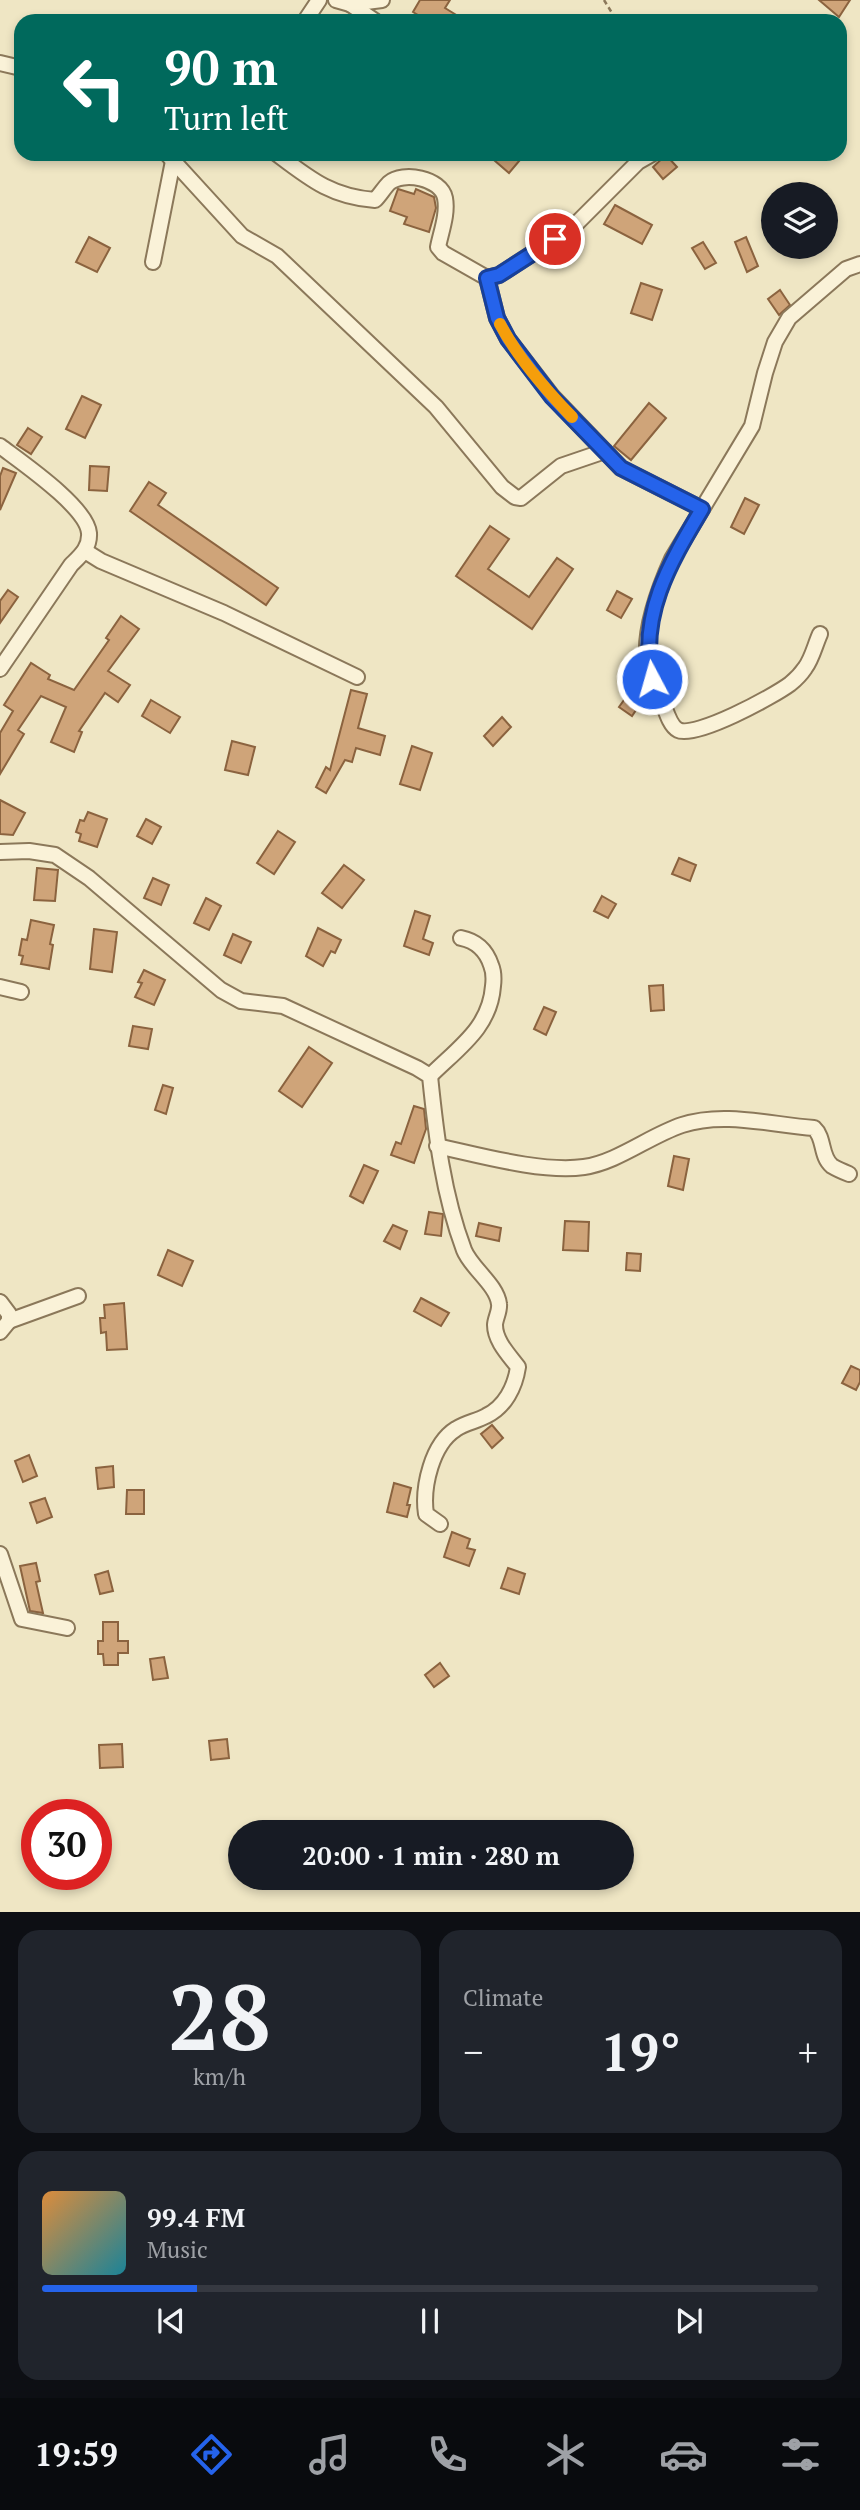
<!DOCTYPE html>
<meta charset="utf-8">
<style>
body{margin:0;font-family:"PT Serif",serif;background:#20242c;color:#f1f3f6;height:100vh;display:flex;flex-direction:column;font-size:26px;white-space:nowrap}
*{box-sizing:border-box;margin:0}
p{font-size:23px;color:#9ea1a6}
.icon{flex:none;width:38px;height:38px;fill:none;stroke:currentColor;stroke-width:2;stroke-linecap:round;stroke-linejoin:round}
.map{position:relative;height:1912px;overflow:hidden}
.side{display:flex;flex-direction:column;gap:18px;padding:18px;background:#0d0f14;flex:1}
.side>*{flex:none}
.guide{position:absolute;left:14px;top:14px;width:833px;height:147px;border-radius:21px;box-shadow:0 4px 10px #0003;background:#00695c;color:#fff;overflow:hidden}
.fabs{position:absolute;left:761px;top:182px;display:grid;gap:14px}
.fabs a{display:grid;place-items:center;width:77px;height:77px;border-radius:50%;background:#171b24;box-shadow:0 4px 10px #0003;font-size:35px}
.speed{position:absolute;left:21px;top:1799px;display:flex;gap:14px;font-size:35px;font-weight:700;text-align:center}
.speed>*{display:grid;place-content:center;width:91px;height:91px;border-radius:50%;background:#171b24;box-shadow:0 4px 10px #0003;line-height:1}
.speed .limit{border:10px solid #d22;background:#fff;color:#111}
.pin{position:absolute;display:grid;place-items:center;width:60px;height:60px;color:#fff;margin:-30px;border:4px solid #fff;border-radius:50%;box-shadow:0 2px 7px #0007}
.me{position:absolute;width:77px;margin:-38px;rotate:354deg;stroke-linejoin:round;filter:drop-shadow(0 0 5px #0008)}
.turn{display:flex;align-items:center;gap:24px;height:147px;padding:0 35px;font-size:32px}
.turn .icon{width:91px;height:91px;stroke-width:2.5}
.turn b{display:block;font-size:49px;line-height:60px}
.big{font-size:52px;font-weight:700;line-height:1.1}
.side .card{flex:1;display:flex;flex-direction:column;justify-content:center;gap:10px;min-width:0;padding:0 24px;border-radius:21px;background:#20242c}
.side .dial{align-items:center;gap:0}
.dial b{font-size:91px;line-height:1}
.song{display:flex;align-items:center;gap:21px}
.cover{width:84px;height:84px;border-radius:10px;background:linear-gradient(135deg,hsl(30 70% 55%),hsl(190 70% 35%))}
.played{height:7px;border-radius:4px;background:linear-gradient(90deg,#2563eb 20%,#363941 20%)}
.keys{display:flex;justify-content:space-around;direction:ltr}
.heat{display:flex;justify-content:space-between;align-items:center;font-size:38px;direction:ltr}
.side .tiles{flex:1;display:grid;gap:18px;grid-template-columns:1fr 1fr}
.card:last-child{grid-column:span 2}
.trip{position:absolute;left:228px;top:1820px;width:406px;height:70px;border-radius:35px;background:#171b24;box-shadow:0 4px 10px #0003;font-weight:700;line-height:70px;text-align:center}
.tab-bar{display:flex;height:112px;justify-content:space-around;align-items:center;background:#090b0e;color:#9ea1a6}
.tab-bar .icon{width:49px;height:49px}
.tab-bar .on{color:#2563eb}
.tab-bar b{font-size:32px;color:#f1f3f6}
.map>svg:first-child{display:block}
.building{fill:#cfa479;stroke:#8b633f;stroke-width:2}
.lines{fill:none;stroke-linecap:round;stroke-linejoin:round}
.minor-casing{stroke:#8b785a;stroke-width:18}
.path{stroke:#8b785a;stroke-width:2.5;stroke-dasharray:5 3.5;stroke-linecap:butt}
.minor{stroke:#faf2d8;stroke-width:14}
.route-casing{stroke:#184099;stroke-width:18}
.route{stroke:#2563eb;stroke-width:12}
.slow{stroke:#f59e0b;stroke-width:12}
</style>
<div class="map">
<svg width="860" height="1912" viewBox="0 0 860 1912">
<rect width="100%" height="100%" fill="#efe6c4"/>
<g class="building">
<path d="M420 0H450L445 8 466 21H428L413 12Z"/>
<path d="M819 0H850L839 17Z"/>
<path d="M487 154H525L509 173Z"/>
<path d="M666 155 677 167 663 179 653 167Z"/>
<path d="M398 189 414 194 416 189 434 197 436 208 429 232 404 224 407 217 390 211Z"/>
<path d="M615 205 652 225 642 244 604 224Z"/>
<path d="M89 237 110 248 97 272 76 262Z"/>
<path d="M746 237 758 266 747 272 735 242Z"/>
<path d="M703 242 716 263 705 269 692 248Z"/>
<path d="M641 283 662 290 652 320 631 313Z"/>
<path d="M780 290 790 305 779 315 768 299Z"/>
<path d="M82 396 101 405 85 438 66 429Z"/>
<path d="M649 403 666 418 631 460 614 446Z"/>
<path d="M28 428 42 437 31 454 17 445Z"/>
<path d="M90 466 109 467 107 491 89 490Z"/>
<path d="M3 468 16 473 0 510V476Z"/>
<path d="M149 482 166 493 158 505 278 588 266 605 130 511Z"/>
<path d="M745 498 759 505 744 534 731 527Z"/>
<path d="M490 526 509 539 488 569 529 597 557 558 573 569 532 629 456 576Z"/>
<path d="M8 590 18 597 0 623V601Z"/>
<path d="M617 591 632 599 621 618 607 610Z"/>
<path d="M121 616 139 629 108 671 130 685 118 702 105 693 79 731 82 732 74 752 51 742 66 707 41 696 18 730 24 734 0 774V733L13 711 4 705 31 663 50 675 48 679 74 690 109 640 106 638Z"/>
<path d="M351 690 367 694 358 728 385 736 380 755 356 748 352 762 345 760 326 793 316 787 326 767 330 770Z"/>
<path d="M629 693 642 701 632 716 619 707Z"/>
<path d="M151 700 180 717 170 733 142 716Z"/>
<path d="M502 717 511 727 493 746 484 736Z"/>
<path d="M232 741 255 747 248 775 225 770Z"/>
<path d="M412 746 432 753 420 790 400 784Z"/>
<path d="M0 800 25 813 13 835 0 834Z"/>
<path d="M88 812 107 819 97 847 79 841 81 834 76 832 80 820 84 821Z"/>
<path d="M146 819 161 827 152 844 137 836Z"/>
<path d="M278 831 295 842 274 874 257 863Z"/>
<path d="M679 858 696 865 690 881 672 874Z"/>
<path d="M344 865 364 880 342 908 322 893Z"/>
<path d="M37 868 58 870 55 901 34 900Z"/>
<path d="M153 878 169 885 161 905 144 898Z"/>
<path d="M602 896 616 904 608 918 594 911Z"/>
<path d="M206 898 221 906 209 930 194 923Z"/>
<path d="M415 911 430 916 423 939 433 943 429 955 404 946Z"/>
<path d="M31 920 54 925 50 944 53 945 49 969 21 964 23 956 19 955 22 939 27 940Z"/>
<path d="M318 928 341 940 335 953 331 951 323 966 306 956Z"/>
<path d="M94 929 117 932 112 972 90 969Z"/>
<path d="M233 934 251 942 241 963 224 955Z"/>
<path d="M144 970 165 980 154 1005 135 997 142 983 138 982Z"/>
<path d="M663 985 664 1010 651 1011 649 986Z"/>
<path d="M544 1007 556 1012 546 1035 534 1029Z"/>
<path d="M133 1026 152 1029 148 1049 129 1046Z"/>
<path d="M309 1047 332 1063 302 1107 279 1091Z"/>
<path d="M163 1085 173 1088 166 1114 155 1110Z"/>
<path d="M414 1106 424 1109 426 1129 414 1163 391 1155 396 1142 401 1144Z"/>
<path d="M674 1156 689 1159 683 1190 668 1186Z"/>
<path d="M364 1165 378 1171 363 1203 350 1196Z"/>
<path d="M429 1212 443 1214 441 1236 425 1234Z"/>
<path d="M565 1221 589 1222 588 1251 563 1250Z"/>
<path d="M479 1223 501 1228 499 1241 476 1236Z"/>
<path d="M393 1225 407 1231 400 1249 384 1241Z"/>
<path d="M168 1250 193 1261 182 1286 158 1275Z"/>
<path d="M627 1253 641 1254 640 1271 626 1270Z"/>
<path d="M421 1298 449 1313 441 1326 414 1311Z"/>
<path d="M124 1303 127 1349 107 1350 106 1332 101 1333 100 1318H105L104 1305Z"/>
<path d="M851 1366 860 1370V1382L856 1390 842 1383Z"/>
<path d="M492 1425 503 1438 492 1448 481 1434Z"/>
<path d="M29 1455 37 1476 23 1482 15 1461Z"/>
<path d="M113 1466 114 1487 98 1489 96 1468Z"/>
<path d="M394 1483 411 1488 407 1505H410L407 1517 387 1512Z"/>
<path d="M127 1490H144V1514H126Z"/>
<path d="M45 1498 52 1517 37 1523 30 1503Z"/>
<path d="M452 1532 470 1539 467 1548 475 1550 469 1566 444 1557Z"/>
<path d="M36 1563 40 1581 36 1582 43 1613 30 1611 20 1566Z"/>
<path d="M508 1568 525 1574 519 1594 501 1588Z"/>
<path d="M108 1571 113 1591 100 1594 95 1575Z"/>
<path d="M103 1622H118V1641H128V1653H118V1665H104L103 1654H98V1641H103Z"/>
<path d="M164 1657 168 1678 153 1680 150 1659Z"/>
<path d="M440 1663 449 1676 434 1687 425 1675Z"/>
<path d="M227 1739 229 1758 211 1760 209 1741Z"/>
<path d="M122 1744 123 1767 100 1768 99 1745Z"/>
</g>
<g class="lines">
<g class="minor-casing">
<g id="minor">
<path d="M336 0 350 4 382 0"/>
<path d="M350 4 375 21"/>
<path d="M305 21 319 0"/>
<path d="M0 63 21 68"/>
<path d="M167 154 242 236 277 256 436 407 502 487 515 497 521 498 561 466 605 451"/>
<path d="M277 154C310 179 332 197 375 200 380 195 384 188 389 183 403 171 441 178 445 198 448 214 441 232 438 247L443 253 487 278 499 275 573 227 638 162 652 154"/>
<path d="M153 262 173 161"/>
<path d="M487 278 497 318 508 339 552 396 621 468 702 509"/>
<path d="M0 446C21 462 87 507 89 533 90 548 80 556 71 565L0 669"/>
<path d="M85 551 101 561 224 613 357 677"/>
<path d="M820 634C815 645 812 659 805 668 801 674 795 680 790 684 774 696 695 739 678 730 670 726 666 711 663 703 656 688 649 674 647 657 645 625 659 588 672 559L752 426 765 373 775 342 789 318 846 269 860 264"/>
<path d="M0 852 29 851 55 855 89 878 221 990 241 1001 283 1006 417 1068 430 1076C436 1135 443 1194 464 1250 471 1268 497 1285 499 1304 500 1311 495 1319 495 1325 495 1341 509 1355 518 1367 515 1387 505 1407 486 1416 477 1421 465 1423 456 1429 432 1444 422 1487 426 1514L440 1524"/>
<path d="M0 987 21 992"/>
<path d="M430 1076C458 1048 490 1028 493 986 494 978 494 972 491 965 486 950 476 941 461 938"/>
<path d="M437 1146C479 1155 542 1173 584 1167 618 1162 649 1136 682 1125 724 1111 771 1125 814 1128 825 1138 820 1156 832 1166 837 1169 844 1172 849 1174"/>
<path d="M0 1302 9 1314V1321L0 1332"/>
<path d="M9 1321 78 1296"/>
<path d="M0 1554 22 1619 67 1628"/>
</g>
</g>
<path class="path" d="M604 0 617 21"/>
<use href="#minor" class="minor"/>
</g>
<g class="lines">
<g class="route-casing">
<path id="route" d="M555 239 499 275 487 278 497 318 508 339 552 397 621 468 702 509C670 563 639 614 652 679"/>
</g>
<use href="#route" class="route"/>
<path class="slow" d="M500 324C518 358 546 390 572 417"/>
</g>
</svg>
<div class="fabs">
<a><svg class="icon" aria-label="layers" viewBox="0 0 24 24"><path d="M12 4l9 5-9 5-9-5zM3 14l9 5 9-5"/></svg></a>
</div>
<div class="speed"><div class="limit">30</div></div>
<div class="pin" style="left:555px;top:239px;background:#d93025"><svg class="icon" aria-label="arrive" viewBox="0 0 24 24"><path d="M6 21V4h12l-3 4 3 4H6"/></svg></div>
<svg class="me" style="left:652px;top:679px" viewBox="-20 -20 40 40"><circle r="17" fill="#2563eb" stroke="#fff" stroke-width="3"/><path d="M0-11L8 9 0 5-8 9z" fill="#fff"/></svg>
<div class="trip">20:00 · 1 min · 280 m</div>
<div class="guide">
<div class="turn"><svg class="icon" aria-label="left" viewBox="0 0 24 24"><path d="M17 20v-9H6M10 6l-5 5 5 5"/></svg><div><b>90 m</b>Turn left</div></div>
</div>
</div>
<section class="side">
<div class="tiles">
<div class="card dial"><b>28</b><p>km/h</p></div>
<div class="card"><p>Climate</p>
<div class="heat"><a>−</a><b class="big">19°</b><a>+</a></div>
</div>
<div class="card">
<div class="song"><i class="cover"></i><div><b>99.4 FM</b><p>Music</p></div></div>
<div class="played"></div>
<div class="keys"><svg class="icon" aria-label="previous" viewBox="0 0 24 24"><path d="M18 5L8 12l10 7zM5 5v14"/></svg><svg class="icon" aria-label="pause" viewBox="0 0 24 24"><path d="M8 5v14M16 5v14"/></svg><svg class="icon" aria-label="next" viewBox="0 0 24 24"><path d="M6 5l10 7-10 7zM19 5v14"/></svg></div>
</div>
</div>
</section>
<nav class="tab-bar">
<b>19:59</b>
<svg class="icon on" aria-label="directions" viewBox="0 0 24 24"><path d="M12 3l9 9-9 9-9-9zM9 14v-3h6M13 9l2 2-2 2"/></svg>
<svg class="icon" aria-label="music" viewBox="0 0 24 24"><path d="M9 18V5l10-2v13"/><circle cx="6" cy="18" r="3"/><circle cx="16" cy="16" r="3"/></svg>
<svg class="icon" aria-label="phone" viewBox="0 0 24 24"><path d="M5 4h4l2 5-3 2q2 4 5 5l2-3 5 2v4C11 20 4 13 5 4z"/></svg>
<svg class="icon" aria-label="climate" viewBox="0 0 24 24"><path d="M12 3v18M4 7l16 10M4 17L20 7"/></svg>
<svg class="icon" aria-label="car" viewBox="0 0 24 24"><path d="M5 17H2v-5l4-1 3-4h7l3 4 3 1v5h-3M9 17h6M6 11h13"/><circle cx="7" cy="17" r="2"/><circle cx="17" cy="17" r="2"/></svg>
<svg class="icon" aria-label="filters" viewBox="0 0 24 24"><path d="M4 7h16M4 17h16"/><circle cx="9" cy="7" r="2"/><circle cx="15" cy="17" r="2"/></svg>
</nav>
